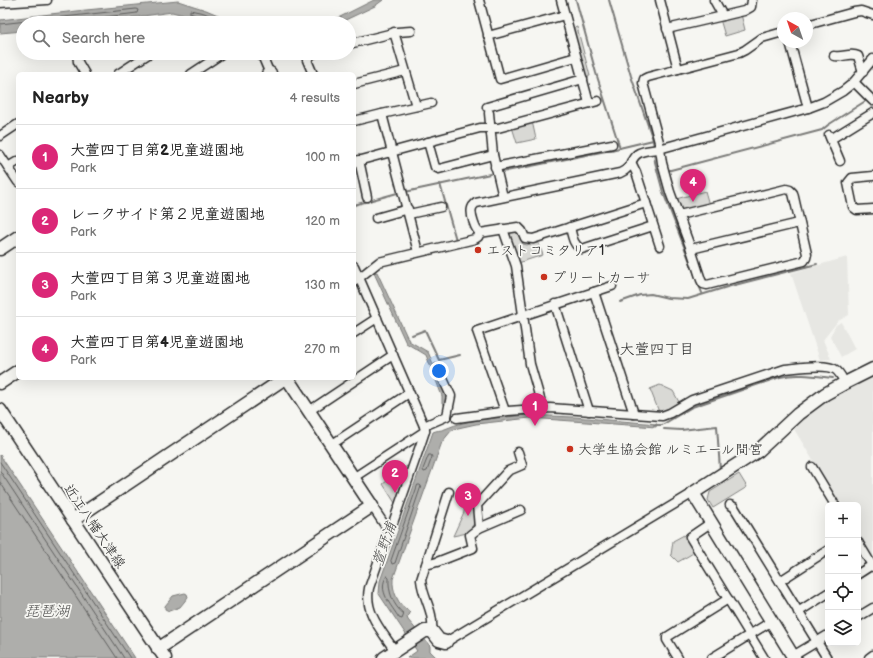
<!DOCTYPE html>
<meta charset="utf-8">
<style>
body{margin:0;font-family:"Balsamiq Sans","Klee One",sans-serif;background:#f6f6f6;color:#222}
.controls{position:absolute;right:12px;bottom:12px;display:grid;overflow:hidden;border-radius:6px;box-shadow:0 4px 16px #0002}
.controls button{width:36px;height:36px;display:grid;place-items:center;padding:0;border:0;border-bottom:1px solid #e0e0e0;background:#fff;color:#222;font:20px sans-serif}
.compass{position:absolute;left:777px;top:12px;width:36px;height:36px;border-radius:50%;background:#fff;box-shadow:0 4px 16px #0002;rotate:320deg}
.you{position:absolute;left:439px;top:371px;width:14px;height:14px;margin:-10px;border:3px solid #fff;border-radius:50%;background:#1a73e8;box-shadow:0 0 0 6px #1a73e833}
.badge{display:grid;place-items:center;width:26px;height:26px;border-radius:50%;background:#db2777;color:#fff;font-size:13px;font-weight:700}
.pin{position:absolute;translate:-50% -33px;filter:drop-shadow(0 1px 2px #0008)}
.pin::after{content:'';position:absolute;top:21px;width:14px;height:12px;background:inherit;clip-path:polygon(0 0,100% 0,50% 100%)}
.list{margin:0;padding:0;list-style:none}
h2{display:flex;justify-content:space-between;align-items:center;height:52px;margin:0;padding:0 16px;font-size:17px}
h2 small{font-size:13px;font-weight:400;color:#767676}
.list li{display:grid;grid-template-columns:26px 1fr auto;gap:12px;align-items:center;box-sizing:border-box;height:64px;padding:0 16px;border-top:1px solid #e0e0e0}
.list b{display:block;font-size:15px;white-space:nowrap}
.list p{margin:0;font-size:13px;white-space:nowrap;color:#767676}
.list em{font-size:13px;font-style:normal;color:#767676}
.icon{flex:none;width:22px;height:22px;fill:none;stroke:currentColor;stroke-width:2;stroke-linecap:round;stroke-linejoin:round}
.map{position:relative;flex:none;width:873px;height:658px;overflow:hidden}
.search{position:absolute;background:#fff;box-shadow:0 4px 16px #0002;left:16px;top:16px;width:340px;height:44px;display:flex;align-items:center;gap:10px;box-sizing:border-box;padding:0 14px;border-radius:22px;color:#767676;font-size:15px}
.panel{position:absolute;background:#fff;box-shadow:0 4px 16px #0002;left:16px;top:72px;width:340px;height:308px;border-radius:6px}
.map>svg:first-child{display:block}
.built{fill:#e7e7e3}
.green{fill:#d9d9d5;stroke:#828280}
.water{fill:#aeaeab;stroke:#7a7a78}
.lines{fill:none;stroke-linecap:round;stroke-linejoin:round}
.shore{stroke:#5f5f5e;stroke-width:1}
.stream{stroke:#7a7a78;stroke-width:2}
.street-casing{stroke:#2b2b2b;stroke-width:11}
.secondary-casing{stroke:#2b2b2b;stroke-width:15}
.street{stroke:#f6f6f2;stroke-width:8}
.secondary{stroke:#f6f6f2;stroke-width:12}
.poi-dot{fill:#c8321e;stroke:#f6f6f2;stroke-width:1.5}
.labels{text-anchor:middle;stroke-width:3.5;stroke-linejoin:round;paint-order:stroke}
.poi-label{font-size:14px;fill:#2b2b2b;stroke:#f6f6f2;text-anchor:start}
.street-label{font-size:14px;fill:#2b2b2b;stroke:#f6f6f2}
.neighbourhood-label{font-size:15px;fill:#2b2b2b;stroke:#f6f6f2}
.water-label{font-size:15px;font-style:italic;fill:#525251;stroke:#f6f6f2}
</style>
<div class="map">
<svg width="873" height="658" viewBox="0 0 873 658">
<rect width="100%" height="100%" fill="#f6f6f2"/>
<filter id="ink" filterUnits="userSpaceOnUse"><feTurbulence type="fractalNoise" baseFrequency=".025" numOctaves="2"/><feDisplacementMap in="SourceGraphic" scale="8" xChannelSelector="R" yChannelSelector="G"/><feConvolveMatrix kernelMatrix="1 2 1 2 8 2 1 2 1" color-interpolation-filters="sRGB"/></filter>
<g filter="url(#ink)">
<g class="built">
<path d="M847,257L849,315L838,321L823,340L831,359L820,360L791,273Z"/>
<path d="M841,322L855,349L841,357L830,336L836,325Z"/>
<path d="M873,373V560L858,535V505H840L794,429L802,416L829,399L846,391L847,386Z"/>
</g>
<g class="green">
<path d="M741,14L745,30L725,36L720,19Z"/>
<path d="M577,27L590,76L584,77L571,29Z"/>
<path d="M532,121L536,139L517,143L512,127Z"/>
<path d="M705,191L709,205L685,211L679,208L676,199Z"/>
<path d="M514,231L519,235L523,244L527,245L538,241L543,255L518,263L508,232Z"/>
<path d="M660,385L673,391L679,402L666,410L659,412L650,389Z"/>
<path d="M407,466L410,468L397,503H395L383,484Z"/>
<path d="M739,474L747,487L713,508L708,500L710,492Z"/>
<path d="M465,504L474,507L476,521L467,533L453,536L464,512Z"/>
<path d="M684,535L695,552L678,562L671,555L673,541Z"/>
</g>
<g class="water">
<path d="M374,0H383L375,6L339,23H310L340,17Z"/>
<path d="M178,1L206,10L237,23H204L184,15L172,12L92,23H23V31L0,33V20L76,11Z"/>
<path d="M377,272L409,341L428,352L447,396L445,405L442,403V396L426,355L406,343L374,273Z"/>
<path d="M528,415L574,417L657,424L656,427L530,418L476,424L458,428L451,431L442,442L393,579C392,590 398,606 409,611L410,614L407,617L408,620L430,646V651L437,658H407L417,651L379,594L380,581L433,432C437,430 440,431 445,429C469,418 501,418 528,415Z"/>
<path d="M0,455L135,658H0Z"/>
<path d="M185,593L187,594L188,597L180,607L169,611L165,609V606L173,596Z"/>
</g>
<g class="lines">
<g class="shore">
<path d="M49,23L95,18L97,19V23"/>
<path d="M204,23L202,18L190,13V10L204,13L227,23"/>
<path d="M0,24L136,9L138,10L137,13L105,17L103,20L102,23"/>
<path d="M429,455H431L432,457L427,471L424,472L423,470Z"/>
<path d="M0,462L130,658"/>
<path d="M0,471L124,658"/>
<path d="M0,482L117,658"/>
<path d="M418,485H420L421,486L395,563L392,564L391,561Z"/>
<path d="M387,576L389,578C388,591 393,606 404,614L402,619L399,618C392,606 376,590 387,576Z"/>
</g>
<g class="stream">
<path d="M576,0L596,73L620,148"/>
<path d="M609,0L631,76L653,140"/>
<path d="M654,153L655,162L663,192L702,293"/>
<path d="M667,171L822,130L828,125L867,100"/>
<path d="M502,172L611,150L653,140L654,148"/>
<path d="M440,184L456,240"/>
<path d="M405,192L490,174"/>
<path d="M354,205L401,192"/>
<path d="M620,302L640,295L651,294L668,298L688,299L727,287L817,264"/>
<path d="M412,335L425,330L439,360L460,355"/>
<path d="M654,425H662L692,407L780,377C797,373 815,376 833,378"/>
<path d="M664,429L681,430L717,426L720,470"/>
</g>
<g class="street-casing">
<g id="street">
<path d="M479,0L500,79L576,57"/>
<path d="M561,0L589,103"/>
<path d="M660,0L678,69"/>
<path d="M0,3L47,0"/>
<path d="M723,16L744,11L751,7L752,0"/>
<path d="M156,23L176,21L182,23"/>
<path d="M807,25L854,12L861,11L873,15"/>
<path d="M667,29L723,16L714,0"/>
<path d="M394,32L416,106"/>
<path d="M488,36L565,15"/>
<path d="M790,42L808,108"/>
<path d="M349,44L397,32L411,31"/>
<path d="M77,53L78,62L85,74"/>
<path d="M261,53L270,74"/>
<path d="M834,56C843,58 850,52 858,56L863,72"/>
<path d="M118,74L150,53"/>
<path d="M191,74L223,53"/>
<path d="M313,74L307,60L312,54L315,53"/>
<path d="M854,82L873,101"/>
<path d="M354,84L405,71"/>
<path d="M487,107L583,79"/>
<path d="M489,113L493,155L503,197"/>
<path d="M382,114L431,103"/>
<path d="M354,121L382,114L418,252"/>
<path d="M829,135L840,161"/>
<path d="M0,136L18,124"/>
<path d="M831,139L873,113"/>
<path d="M428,142L435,167L439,169L493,155"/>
<path d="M0,155L18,182"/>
<path d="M359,160L367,197"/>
<path d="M354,162L480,128H498L598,101"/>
<path d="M631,162L636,172L660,246"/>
<path d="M8,167L18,161"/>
<path d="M495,167L612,144"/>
<path d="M873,176L852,178L848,183L853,207L857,210L873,209"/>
<path d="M646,203L533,239L525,238L522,231L518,227L480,233C475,230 470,214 472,208C473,205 474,205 476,203L620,173C634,167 629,158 639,153C645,150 652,150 659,149L808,108L824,102L843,91L853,83L873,59"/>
<path d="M409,214L441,207"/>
<path d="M679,215L786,189L790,190L793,193L807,254L806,258L804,261L707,285L703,284L701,280L691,249L670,192L662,163L659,142L643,83L644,79L648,77L739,53L745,50L762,38L783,32"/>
<path d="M376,218L408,209"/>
<path d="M570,227C572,235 573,246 582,249L653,226"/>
<path d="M503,229L516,266L530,364L543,409"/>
<path d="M691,249L799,223"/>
<path d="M354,266L424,426L425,431L420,446L393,523L387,530"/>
<path d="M354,282L379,262L475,239L478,237L480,233"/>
<path d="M594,292L634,414"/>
<path d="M555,304L589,411"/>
<path d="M354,333L377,318"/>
<path d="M309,411L393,355"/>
<path d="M505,411L477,331L612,286"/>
<path d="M457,418L508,411L550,408L662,416L670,413L692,400L785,369C797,368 827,363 836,370C840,373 842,378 845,383"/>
<path d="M424,426L447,416L451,396L438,368"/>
<path d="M331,445L409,393"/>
<path d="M812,467L835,505"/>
<path d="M353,478L425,431"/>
<path d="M730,505L734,507L827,658"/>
<path d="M372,506L386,527L388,534L369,588C364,613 382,631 395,651"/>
<path d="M712,522L690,537L764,658"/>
<path d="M479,528L477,505L508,471L522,465L518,452"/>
<path d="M858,542L873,567"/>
<path d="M426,565L437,562L473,548L470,535L479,528L521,510"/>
<path d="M858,574L872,565"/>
<path d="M780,581L828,550"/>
<path d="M798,612L828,593"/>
<path d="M858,617L873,608"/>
<path d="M432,631C434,610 423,599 421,580L449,492"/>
<path d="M446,642L693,493"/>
<path d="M793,656L828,635"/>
<path d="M678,658L667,640V637L728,599"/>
<path d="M712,658L772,621"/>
<path d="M869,658L873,655"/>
</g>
</g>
<g class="secondary-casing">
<g id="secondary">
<path d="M268,74L270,73"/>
<path d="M0,249L18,237"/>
<path d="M0,383L18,371"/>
<path d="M0,410L165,658"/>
<path d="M73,520L285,378"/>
<path d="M158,649L372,506L287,378"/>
<path d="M384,658L425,631H432L439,640L446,642"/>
<path d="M794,658L693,493L758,451L798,414L825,394L845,383L873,369"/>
</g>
</g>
<use href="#street" class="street"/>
<use href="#secondary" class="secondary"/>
</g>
</g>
<g class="poi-dot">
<circle cx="478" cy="250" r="4"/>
<circle cx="544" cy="277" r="4"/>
<circle cx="570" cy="449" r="4"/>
</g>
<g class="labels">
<g class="poi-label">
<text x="486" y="255">エストコミタリア1</text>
<text x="552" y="282">プリートカーサ</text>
<text x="578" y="454">大学生協会館 ルミエール間宮</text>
</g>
<g class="street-label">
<text transform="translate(95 526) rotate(56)" y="5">近江八幡大津線</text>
</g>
<g class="neighbourhood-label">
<text x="657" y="354">大萱四丁目</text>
</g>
<g class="water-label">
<text transform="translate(384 544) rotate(-71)" y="5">萱野浦</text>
<text x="47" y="616">琵琶湖</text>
</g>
</g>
</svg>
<div class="controls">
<button>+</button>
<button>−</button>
<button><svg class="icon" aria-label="locate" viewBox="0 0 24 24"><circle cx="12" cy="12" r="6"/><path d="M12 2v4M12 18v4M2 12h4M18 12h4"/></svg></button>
<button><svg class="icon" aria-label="layers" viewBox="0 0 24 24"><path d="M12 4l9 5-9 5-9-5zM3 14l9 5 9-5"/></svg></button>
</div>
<svg class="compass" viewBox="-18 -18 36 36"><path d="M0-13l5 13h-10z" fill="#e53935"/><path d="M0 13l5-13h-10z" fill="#767676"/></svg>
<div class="you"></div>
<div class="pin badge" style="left:535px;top:426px">1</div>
<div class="pin badge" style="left:395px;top:493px">2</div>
<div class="pin badge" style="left:468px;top:516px">3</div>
<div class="pin badge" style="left:693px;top:202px">4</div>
<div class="search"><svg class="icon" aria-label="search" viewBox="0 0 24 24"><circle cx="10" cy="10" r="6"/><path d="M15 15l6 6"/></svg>Search here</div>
<section class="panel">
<h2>Nearby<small>4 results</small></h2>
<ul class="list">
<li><span class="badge">1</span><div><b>大萱四丁目第2児童遊園地</b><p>Park</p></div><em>100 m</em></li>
<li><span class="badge">2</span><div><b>レークサイド第２児童遊園地</b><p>Park</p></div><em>120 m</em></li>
<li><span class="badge">3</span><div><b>大萱四丁目第３児童遊園地</b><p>Park</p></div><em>130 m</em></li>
<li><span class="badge">4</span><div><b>大萱四丁目第4児童遊園地</b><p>Park</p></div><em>270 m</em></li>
</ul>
</section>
</div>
